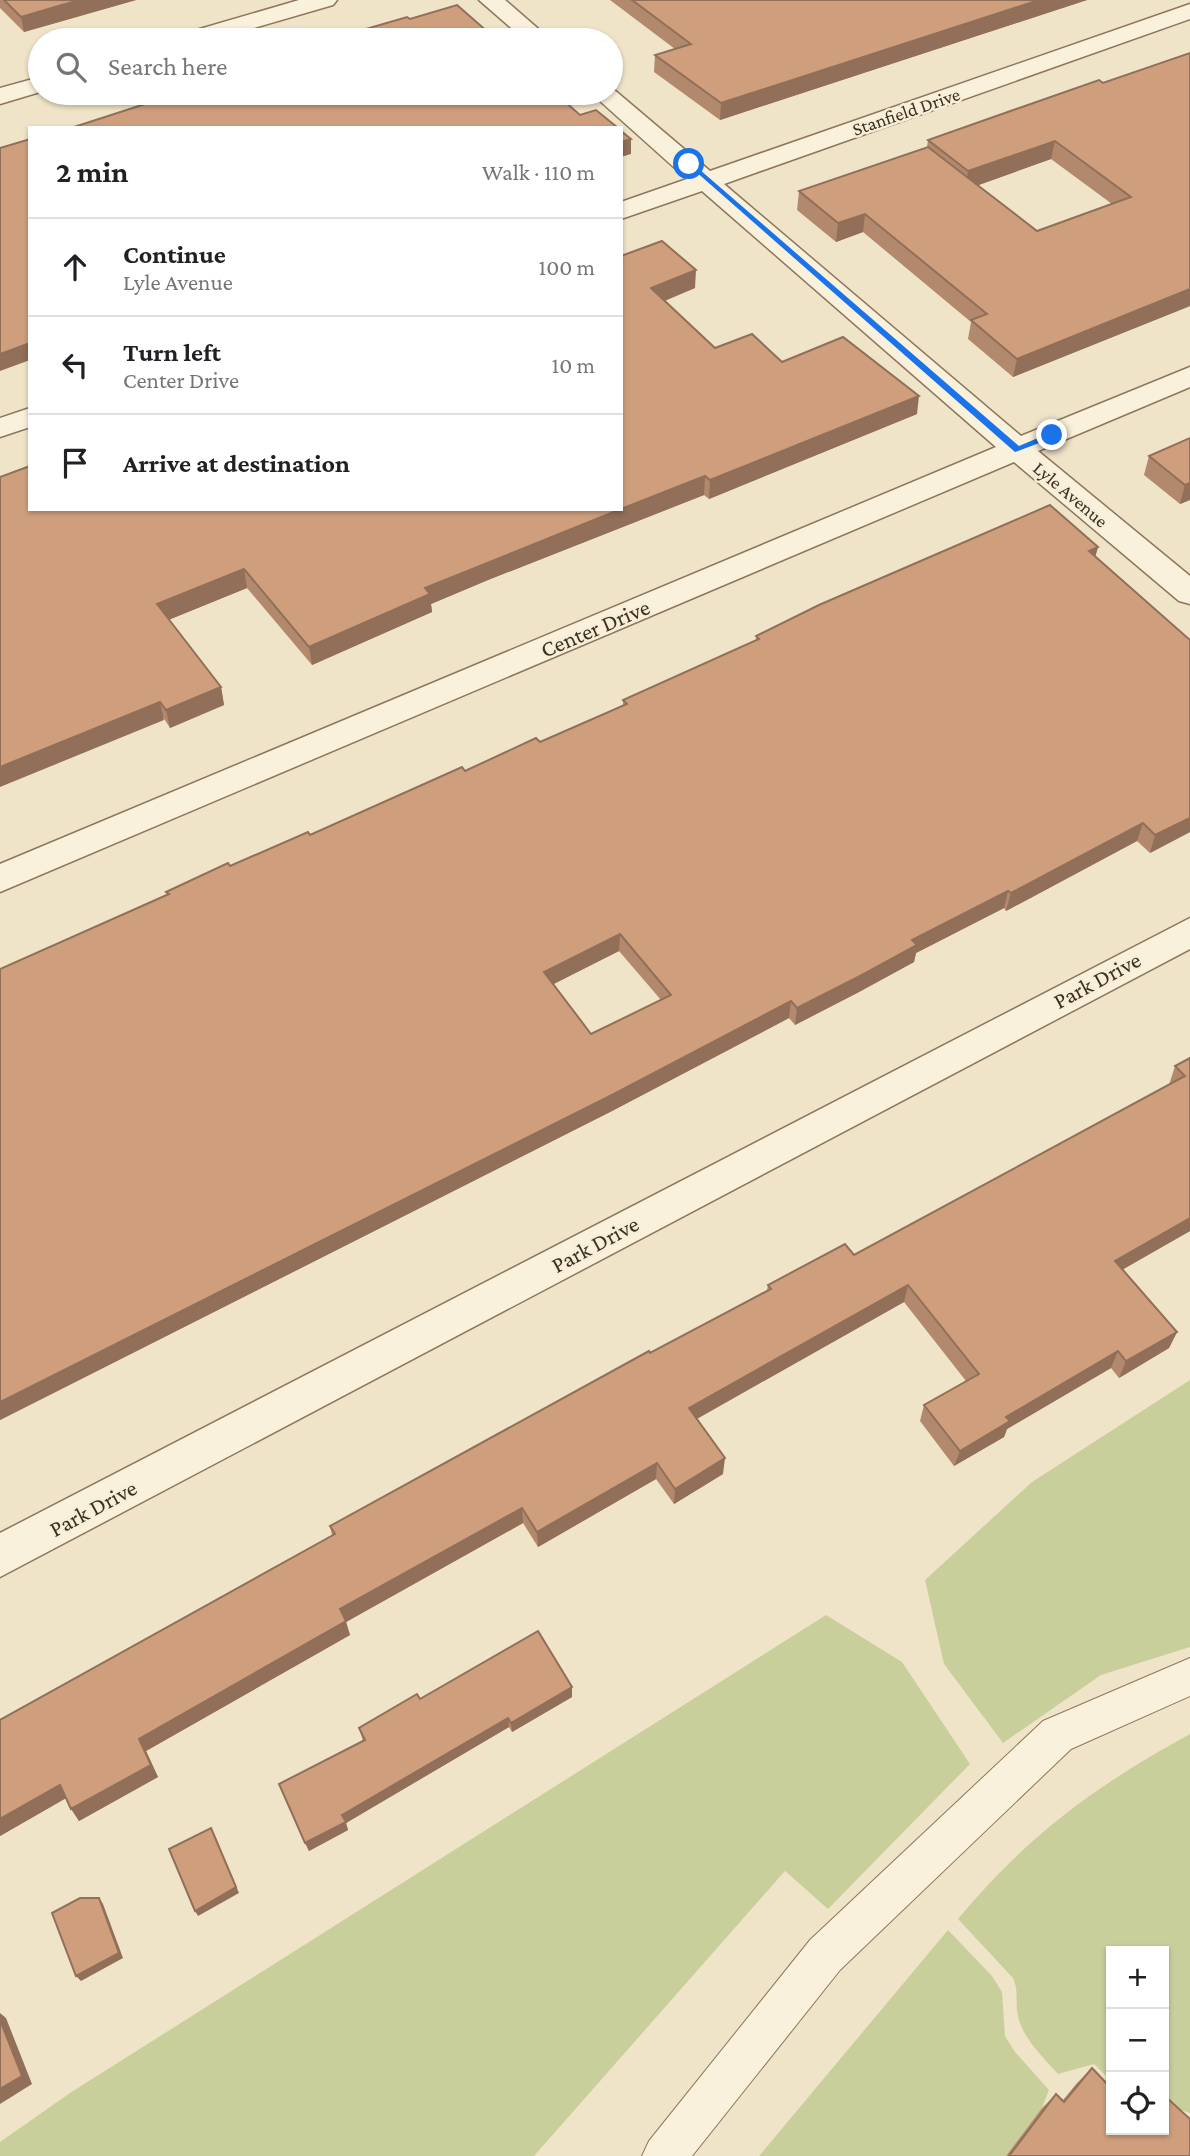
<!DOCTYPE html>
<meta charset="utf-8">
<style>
body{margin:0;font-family:"Crimson Pro",serif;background:#f2f2f2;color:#202124}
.controls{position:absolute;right:21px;bottom:21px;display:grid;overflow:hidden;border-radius:0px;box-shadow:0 2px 5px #0004}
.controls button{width:63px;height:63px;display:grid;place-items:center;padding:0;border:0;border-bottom:2px solid #e0e0e0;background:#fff;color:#202124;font:35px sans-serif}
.stop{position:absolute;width:21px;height:21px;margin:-16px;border:5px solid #1a73e8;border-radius:50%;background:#fff}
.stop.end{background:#1a73e8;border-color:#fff;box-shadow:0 2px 7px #0008}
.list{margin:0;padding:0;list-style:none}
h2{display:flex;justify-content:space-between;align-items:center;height:91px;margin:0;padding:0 28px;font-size:30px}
h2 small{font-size:23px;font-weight:400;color:#757577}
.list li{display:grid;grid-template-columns:46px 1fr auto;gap:21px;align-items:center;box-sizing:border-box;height:98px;padding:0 28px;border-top:2px solid #e0e0e0}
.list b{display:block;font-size:26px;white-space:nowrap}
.list p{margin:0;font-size:23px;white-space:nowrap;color:#757577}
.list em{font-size:23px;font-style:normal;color:#757577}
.icon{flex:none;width:38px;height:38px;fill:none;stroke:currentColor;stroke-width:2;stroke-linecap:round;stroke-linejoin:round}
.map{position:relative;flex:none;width:1190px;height:2156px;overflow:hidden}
.search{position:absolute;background:#fff;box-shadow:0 2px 5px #0004;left:28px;top:28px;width:595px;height:77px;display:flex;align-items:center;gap:18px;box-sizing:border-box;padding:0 24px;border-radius:38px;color:#757577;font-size:26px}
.panel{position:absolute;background:#fff;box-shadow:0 2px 5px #0004;left:28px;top:126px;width:595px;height:385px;border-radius:0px}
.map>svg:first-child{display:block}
.green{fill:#c9cf9b}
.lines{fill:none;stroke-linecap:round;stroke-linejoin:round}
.service-casing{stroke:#8d765c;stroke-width:2}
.minor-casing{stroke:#8d765c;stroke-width:3}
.service{fill:#faf1dc;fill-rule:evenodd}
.minor{fill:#faf1dc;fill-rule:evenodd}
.wall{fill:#b2896c;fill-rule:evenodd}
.shaded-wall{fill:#916f58}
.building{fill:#cf9f7d;stroke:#916f58;stroke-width:2;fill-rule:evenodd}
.route{fill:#1a73e8}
.labels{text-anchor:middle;stroke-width:5;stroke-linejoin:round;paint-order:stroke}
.far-street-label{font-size:19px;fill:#3d2e20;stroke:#f7eed8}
.street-label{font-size:23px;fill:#3d2e20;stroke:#f7eed8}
</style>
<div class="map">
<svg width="1190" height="2156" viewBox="0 0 1190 2156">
<rect width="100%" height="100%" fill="#f0e4c8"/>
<g class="green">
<path d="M1190,1380V1647L1101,1675L1003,1743L944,1664L925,1580L1032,1482Z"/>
<path d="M826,1615L902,1662L970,1764L828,1909L785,1871L534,2156H0V2142L70,2093Z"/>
<path d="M1190,1734V2113L1164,2105V1951H1111V2081L1094,2064L1058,2074C1043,2057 1023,2039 1018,2016C1015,2002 1019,1991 1013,1978L958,1919C1028,1835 1095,1786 1190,1734Z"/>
<path d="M948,1930L992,1976L1002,1992L1005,2036L1015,2052L1049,2090L1042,2108L1006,2156H759Z"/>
</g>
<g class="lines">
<g class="service-casing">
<path id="service" d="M1190,1658V1696L1071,1749L840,1970L692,2156H642L649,2141L810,1940L1043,1721Z"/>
</g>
<g class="minor-casing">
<g id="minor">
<path d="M299,0H337L333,5L213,40H176L179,35Z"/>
<path d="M479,0H505L551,40H525Z"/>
<path d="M1190,4V19L724,184L1021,436L1190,367V387L1038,451L1190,576V604L1179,601L1014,462L0,892V864L996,447L702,191L621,219V202L687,179L591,93H611L612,88L710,171Z"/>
<path d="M40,77V92L0,104V88Z"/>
<path d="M30,408V427L0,437V418Z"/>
<path d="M1190,918V949L0,1577V1533Z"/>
</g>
</g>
<use href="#service" class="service"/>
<use href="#minor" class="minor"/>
</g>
<g class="wall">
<path d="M0,0H136L24,32L0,8Z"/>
<path d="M610,0H1087L720,120L654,72L655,55L675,49Z"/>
<path d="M1099,80L1190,306L1013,377L968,339L971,322L863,232L836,242L797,210L799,191L927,147L928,140ZM1051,159L1112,204L1037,231L978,185Z"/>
<path d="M621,256L695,288L665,301L715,348L782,362L917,414L709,499L704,495L488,580L431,604L432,612L312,665L247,588L168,620L221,687L224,705L170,728L30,509Z"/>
<path d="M1190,438V500L1180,504L1144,475L1149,456Z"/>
<path d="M1098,547L1095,556L1190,832L1150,853L1137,841L1006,911L1004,908L916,953L914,962L859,992L795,1025L789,1018L612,1111L0,1420V969L167,895L166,892L540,742L623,705V700L756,640V636ZM619,951L661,1000L591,1034L553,984Z"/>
<path d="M1190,1058V1231L1123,1269L1177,1332L1169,1348L1119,1378L1111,1368L1007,1429L1004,1437L954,1466L920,1421L924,1405L966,1381L904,1302L697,1418L723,1474L674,1504L656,1479L538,1547L523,1523L346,1622L350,1635L146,1751L158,1777L79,1821L66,1798L0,1836V1720L332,1535L330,1526L767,1290L768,1285L854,1255L1169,1085L1175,1066Z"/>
<path d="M572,1697L512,1732L509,1727L346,1823L348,1830L309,1851L279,1784L363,1741L359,1728L420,1699Z"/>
<path d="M1092,2068L1111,2130H1164V2099L1166,2097L1190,2156H1006L1042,2108L1056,2094L1063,2100L1077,2083Z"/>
</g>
<g class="shaded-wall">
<path d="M79,0H136L24,32L21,17Z"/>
<path d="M1039,0H1087L720,120L721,103Z"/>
<path d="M631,139V154L621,157V142Z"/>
<path d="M1055,141L1051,159L965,190L968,171Z"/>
<path d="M865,214L863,232L836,242L838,223Z"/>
<path d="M696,270L695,288L651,306V288Z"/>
<path d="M1190,289V306L1013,377L1017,359Z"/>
<path d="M30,343V360L0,371V354Z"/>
<path d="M919,396L917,414L709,499L710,480Z"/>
<path d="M705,476L704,495L488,580L431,604L432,612L312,665L309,647L425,588L487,562Z"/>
<path d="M1190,483V500L1180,504L1185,485Z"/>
<path d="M1098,547L1093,565L1089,551Z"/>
<path d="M244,569L247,588L161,623L157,604Z"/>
<path d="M221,687L224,705L170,728L166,710Z"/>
<path d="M160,702L164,720L0,787V767Z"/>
<path d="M1190,818V832L1150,853L1155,835Z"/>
<path d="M1143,823L1137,841L1006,911L1011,893Z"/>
<path d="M1008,891L1004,908L916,953L914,962L859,992L795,1025L797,1008L912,940Z"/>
<path d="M620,934L619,951L544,989V972Z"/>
<path d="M791,1001L789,1018L612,1111L0,1420V1402Z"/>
<path d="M1190,1218V1231L1108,1278L1115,1261Z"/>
<path d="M908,1285L904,1302L688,1424L689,1408Z"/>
<path d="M1177,1332L1169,1348L1119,1378L1126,1361Z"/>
<path d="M1118,1351L1111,1368L1007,1429L1004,1437L954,1466L960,1451L1006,1417Z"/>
<path d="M725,1458L723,1474L674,1504L675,1489Z"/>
<path d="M657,1463L656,1479L538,1547L537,1532Z"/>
<path d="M522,1508L523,1523L346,1622L350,1635L146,1751L158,1777L79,1821L71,1809L139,1739L340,1609Z"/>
<path d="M572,1687V1697L512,1732L511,1723Z"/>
<path d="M508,1718L509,1727L346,1823L348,1830L309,1851L305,1843L342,1815Z"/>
<path d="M60,1785L68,1797L0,1836V1819Z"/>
<path d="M214,1834L239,1893L198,1916L195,1911Z"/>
<path d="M99,1898L103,1904L123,1958L81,1981L76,1976Z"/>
<path d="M0,2013L6,2018L32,2084L0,2104Z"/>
</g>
<g class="building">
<path d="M4,0H79L21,17Z"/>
<path d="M632,0H1039L721,103L655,55L691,44Z"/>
<path d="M457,5L497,40H328L407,17L410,19Z"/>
<path d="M1190,53V289L1017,359L971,320L987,314L865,214L838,223L799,191L928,147L1037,231L1131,197L1055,141L968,171L928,140L1099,80L1103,83Z"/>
<path d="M179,93H555L580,115L596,110L618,128H71Z"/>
<path d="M621,131L631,139L621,142Z"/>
<path d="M30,139V343L0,354V148Z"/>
<path d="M662,241L696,270L651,288L715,348L752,334L782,362L843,337L919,396L710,480L705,476L621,509V256Z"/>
<path d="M1190,438V483L1185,485L1149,456Z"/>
<path d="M30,466V509H621L425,588L430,594L309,647L244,569L157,604L221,687L166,710L160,702L0,767V477Z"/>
<path d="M1050,505L1098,547L1089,551L1190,640V818L1155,835L1143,823L1011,893L1008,891L912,940L917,945L862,975L797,1008L791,1001L612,1095L0,1402V969L169,894L166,892L228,863L230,866L308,832L310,835L462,767L465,771L536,738L540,742L627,704L623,700L759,639L756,636L819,605ZM620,934L671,995L591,1034L544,972Z"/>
<path d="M1190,1058V1218L1115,1261L1177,1332L1126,1361L1118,1351L1006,1417L1010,1421L960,1451L924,1405L979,1374L908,1285L689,1408L725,1458L675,1489L657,1463L537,1532L522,1508L340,1609L346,1621L139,1739L151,1765L71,1809L60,1785L0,1819V1720L335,1534L330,1526L649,1351L650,1353L771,1289L768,1285L845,1244L854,1255L1185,1076L1175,1066Z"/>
<path d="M538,1631L572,1687L511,1723L508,1718L342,1815L346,1822L305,1843L279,1784L365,1740L359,1728L417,1694L420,1699Z"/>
<path d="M211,1828L236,1887L195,1911L169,1849Z"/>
<path d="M80,1898H99L119,1953L76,1976L52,1913Z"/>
<path d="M0,2020L22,2076L0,2089Z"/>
<path d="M1092,2068L1111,2088V2130H1164V2100L1166,2097L1190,2119V2156H1009L1056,2094L1064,2102Z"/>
</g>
<path class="route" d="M686,163H692L1019,446L1052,432L1055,437L1015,452Z"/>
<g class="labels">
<g class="far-street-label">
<text transform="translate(906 111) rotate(-19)" y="7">Stanfield Drive</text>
<text transform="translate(1071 494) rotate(40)" y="7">Lyle Avenue</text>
</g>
<g class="street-label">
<text transform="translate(595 628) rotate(-23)" y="8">Center Drive</text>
<text transform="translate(1097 980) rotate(-28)" y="8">Park Drive</text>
<text transform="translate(595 1244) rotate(-28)" y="8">Park Drive</text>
<text transform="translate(93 1508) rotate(-28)" y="8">Park Drive</text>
</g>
</g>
</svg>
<div class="controls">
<button>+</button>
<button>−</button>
<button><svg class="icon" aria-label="locate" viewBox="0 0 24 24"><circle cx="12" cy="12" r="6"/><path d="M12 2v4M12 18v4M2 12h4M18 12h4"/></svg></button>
</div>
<div class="stop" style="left:689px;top:164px"></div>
<div class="stop end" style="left:1052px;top:435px"></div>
<div class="search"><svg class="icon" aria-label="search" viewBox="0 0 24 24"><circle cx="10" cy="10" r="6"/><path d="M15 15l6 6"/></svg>Search here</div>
<section class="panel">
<h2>2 min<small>Walk · 110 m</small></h2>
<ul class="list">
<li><svg class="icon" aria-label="ahead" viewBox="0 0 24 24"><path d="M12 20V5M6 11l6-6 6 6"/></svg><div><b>Continue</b><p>Lyle Avenue</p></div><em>100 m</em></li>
<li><svg class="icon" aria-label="left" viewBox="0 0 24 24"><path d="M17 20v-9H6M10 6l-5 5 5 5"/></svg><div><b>Turn left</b><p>Center Drive</p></div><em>10 m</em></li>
<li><svg class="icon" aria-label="arrive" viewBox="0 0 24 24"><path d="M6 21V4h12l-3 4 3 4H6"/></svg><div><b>Arrive at destination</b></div></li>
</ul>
</section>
</div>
